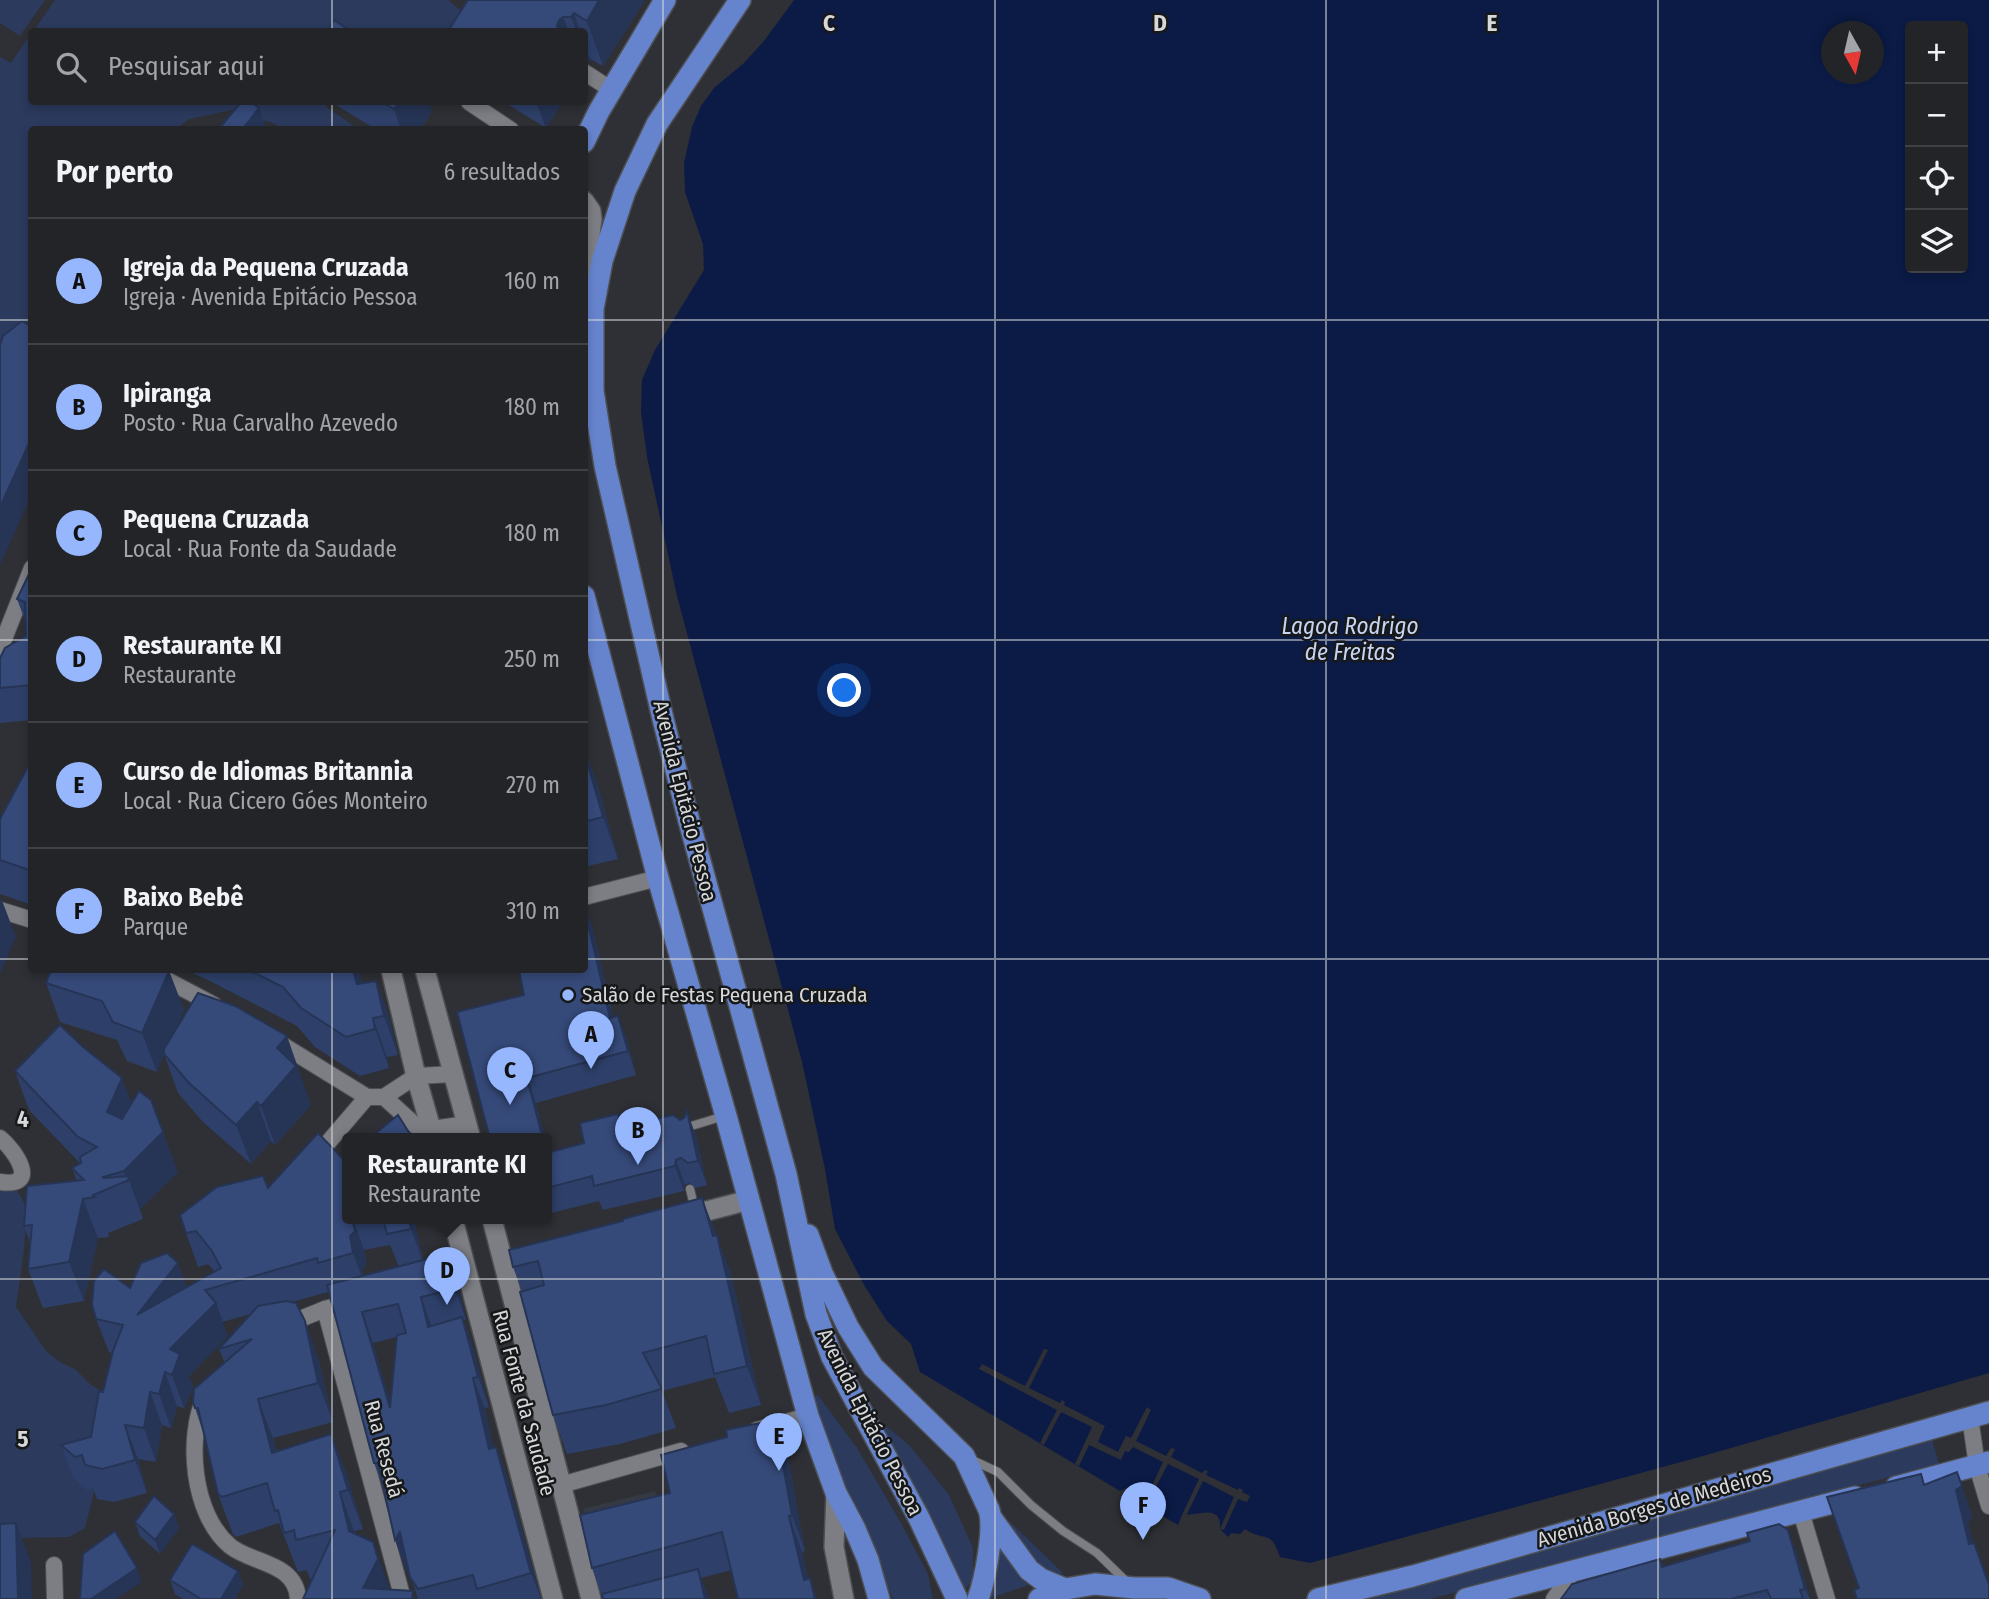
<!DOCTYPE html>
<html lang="pt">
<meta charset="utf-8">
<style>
body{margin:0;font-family:"Fira Sans Condensed",sans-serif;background:#2a2c30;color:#f1f3f6}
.controls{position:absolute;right:21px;top:21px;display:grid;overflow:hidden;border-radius:7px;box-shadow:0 4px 10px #0003}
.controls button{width:63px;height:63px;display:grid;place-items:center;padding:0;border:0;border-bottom:2px solid #3f4145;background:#222428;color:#f1f3f6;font:35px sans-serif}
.compass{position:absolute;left:1821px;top:21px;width:63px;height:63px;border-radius:50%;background:#222428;box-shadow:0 4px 10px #0003;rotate:172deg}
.you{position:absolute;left:845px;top:691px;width:24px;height:24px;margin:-18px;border:5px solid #fff;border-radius:50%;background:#1a73e8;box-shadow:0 0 0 10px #1a73e833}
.badge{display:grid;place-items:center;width:46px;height:46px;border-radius:50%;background:#96b6fd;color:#111;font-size:23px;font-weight:700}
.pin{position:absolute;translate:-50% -58px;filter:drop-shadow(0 2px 4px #0008)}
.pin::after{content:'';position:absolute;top:37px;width:24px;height:21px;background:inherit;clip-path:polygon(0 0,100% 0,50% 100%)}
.popup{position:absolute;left:342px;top:1133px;width:210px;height:91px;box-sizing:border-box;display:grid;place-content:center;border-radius:7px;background:#222428;filter:drop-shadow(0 2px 5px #0005);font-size:23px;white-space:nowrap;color:#a2a4a8}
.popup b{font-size:26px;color:#f1f3f6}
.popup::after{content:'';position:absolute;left:50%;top:100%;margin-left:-14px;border:14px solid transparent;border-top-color:#222428}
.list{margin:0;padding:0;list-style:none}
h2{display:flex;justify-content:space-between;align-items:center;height:91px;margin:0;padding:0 28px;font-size:30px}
h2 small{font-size:23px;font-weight:400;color:#a2a4a8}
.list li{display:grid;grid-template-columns:46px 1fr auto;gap:21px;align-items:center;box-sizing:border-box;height:126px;padding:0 28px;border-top:2px solid #3f4145}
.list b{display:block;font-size:26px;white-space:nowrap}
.list p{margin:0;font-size:23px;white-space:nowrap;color:#a2a4a8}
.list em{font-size:23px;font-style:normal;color:#a2a4a8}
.icon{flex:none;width:38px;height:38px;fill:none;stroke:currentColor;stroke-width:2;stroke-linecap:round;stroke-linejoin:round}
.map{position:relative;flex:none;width:1989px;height:1599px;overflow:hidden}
.search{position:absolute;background:#222428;box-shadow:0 4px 10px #0003;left:28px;top:28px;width:560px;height:77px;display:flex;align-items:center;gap:18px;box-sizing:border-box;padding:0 24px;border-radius:7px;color:#a2a4a8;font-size:26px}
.panel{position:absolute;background:#222428;box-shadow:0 4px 10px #0003;left:28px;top:126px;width:560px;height:847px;border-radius:7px}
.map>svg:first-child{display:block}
.built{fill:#353943}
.green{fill:#2b3a5d}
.water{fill:#0b1b46;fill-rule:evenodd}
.pier{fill:#2e3035}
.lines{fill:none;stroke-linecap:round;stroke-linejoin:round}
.service-casing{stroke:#4c4e51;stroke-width:10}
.minor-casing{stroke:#4c4e51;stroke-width:18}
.tertiary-casing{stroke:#4c4e51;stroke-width:22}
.trunk-casing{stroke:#4c4e51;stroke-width:24}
.service{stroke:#7c7e84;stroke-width:8}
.minor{stroke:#7c7e84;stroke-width:16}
.tertiary{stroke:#7c7e84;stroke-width:19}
.trunk{stroke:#6684cd;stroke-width:21}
.wall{fill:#2e4069;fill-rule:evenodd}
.shaded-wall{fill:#263455}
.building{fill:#364a7a;stroke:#263455;stroke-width:2;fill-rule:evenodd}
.grid{fill:none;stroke:#d6d8da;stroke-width:2;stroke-opacity:0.55}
.poi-dot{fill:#96b6fd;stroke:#17181a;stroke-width:2.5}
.labels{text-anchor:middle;stroke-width:5;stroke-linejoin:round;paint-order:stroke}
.street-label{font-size:21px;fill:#d6d8da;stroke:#17181a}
.poi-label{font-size:21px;fill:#d6d8da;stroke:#17181a;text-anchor:start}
.water-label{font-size:23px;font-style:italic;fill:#c6d4f3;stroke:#17181a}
.grid-label{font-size:23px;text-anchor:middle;font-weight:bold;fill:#d6d8da;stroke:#17181a;stroke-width:5;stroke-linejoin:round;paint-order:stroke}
</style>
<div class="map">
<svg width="1989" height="1599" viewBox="0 0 1989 1599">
<rect width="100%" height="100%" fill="#2e3035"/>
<path class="built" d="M655,1491L663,1520L589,1539L583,1509Z"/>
<g class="green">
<path d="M0,0H45L20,36L0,23Z"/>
<path d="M55,0H448L468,16V32H33Z"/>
<path d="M31,33L32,102H323L328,108L358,129H279L275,124L232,110L189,119L176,129L32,130L31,367L0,409V57L11,63Z"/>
<path d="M0,1174C8,1180 21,1193 24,1203C30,1224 19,1284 16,1307L46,1351L60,1362L75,1369L90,1384L105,1393L110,1427L85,1528L69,1537L16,1538L0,1534Z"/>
<path d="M818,1395L857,1448L901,1523L928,1574L933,1599H893L810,1399Z"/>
<path d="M851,1397L910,1446L949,1495L973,1548V1580L962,1592Z"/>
<path d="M1931,1436L1939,1464L1430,1599H1344Z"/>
<path d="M1009,1521L1063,1573L988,1599L995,1567Z"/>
</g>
<path class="water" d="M794,0H1989V1373L1703,1456L1310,1563L1280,1557C1270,1528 1266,1543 1245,1529L1240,1534L1231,1533L1228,1537L1220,1529C1222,1503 1198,1516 1182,1515L1178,1525L1161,1515L1163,1508L1152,1501L1153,1493L1149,1489L1150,1485L1143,1483L1138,1487L1132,1485L1120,1491L920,1372L911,1344L887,1321L864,1285L835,1229L825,1169L802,1062L677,596L647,457L641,412L642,380L655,350L704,270L703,244L685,192L684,163L692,127L701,106L714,88L744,63L764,41ZM1910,26H1963V268H1910ZM1832,32H1874V74H1832Z"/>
<path class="pier" d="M1044,1349L1048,1350L1029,1388L1060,1403L1062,1400L1065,1402L1064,1405L1105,1426L1098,1442L1118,1452L1126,1436L1131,1438L1147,1407L1151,1410L1136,1441L1166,1456L1171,1448L1175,1449L1171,1457L1202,1473L1205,1470L1208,1471L1206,1475L1238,1490L1239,1488L1243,1490L1242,1492L1250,1496L1247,1502L1238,1499L1224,1530L1220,1529L1234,1497L1203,1481L1186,1516L1182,1515L1199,1479L1168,1464L1153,1492L1150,1490L1163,1462L1133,1447L1129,1452L1125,1451L1121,1460L1089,1445L1079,1466L1075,1464L1092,1427L1061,1412L1044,1445L1040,1443L1057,1410L979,1369L982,1364L1025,1386Z"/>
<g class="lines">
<g class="service-casing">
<g id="service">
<path d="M688,1133V1127L724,1116"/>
<path d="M690,1189L695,1210"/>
<path d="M970,1459L998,1472L1031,1505L1063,1531L1097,1553L1127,1582"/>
</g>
</g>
<g class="minor-casing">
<g id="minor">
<path d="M584,72L612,90"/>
<path d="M469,102L511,130"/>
<path d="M0,649L32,568"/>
<path d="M584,897L658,878"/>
<path d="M0,910L32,920"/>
<path d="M148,970L214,1005"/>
<path d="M276,1041L367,1097H384L416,1076L454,1074"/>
<path d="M384,1097L416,1126L432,1129L467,1124"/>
<path d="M0,1138C15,1150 41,1188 0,1182"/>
<path d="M314,1159L367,1097"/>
<path d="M325,1309L403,1599"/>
<path d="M283,1326L325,1309L351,1302"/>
<path d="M205,1396C186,1438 192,1514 230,1546C252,1564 296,1562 298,1599"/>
<path d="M1970,1417L1977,1466L1989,1506"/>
<path d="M757,1430L808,1416"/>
<path d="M561,1485L681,1451"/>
<path d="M1801,1512L1827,1599"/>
<path d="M54,1565L55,1599"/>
<path d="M1554,1599L1573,1572"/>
</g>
</g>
<g class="tertiary-casing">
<g id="tertiary">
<path d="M584,201L591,211L592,219L584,281"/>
<path d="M391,970L416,1076L434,1139"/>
<path d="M425,970L471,1139"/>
<path d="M684,1217L749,1200"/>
<path d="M453,1219L553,1599"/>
<path d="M492,1219L591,1599"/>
<path d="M836,1493L834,1547L844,1599"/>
</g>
</g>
<g class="trunk-casing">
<g id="trunk">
<path d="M740,0L657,124L625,191L602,261L593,309V391L605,466L663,719L689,821L786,1174L816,1314L832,1357L919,1518L957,1599"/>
<path d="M584,142L599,111L665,0"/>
<path d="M584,596L658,878L726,1116L808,1416L836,1493L855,1529L868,1560L879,1599"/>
<path d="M808,1235L822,1273L848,1327L873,1367L964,1456L989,1510C995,1529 985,1580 978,1599"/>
<path d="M1896,1487L1989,1462"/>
<path d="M992,1519L1029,1570L1041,1579L1065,1589"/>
<path d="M1039,1599L1065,1589L1095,1584L1134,1588H1168L1200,1599"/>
<path d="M1318,1599L1413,1576L1989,1412"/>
<path d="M1466,1599L1855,1497"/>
</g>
</g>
<use href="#service" class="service"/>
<use href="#minor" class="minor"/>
<use href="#tertiary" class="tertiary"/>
<use href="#trunk" class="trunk"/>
</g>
<g class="wall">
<path d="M645,0L603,66L590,59L588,63L584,62V32H448Z"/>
<path d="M331,102H428L432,111L420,130H377Z"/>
<path d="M504,102H563L546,128Z"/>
<path d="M32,554V720L0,723V688L26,636V623L17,599L31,568L29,562Z"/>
<path d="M584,749L597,783L618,859L584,867Z"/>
<path d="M32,759V905L0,894V819Z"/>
<path d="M584,905L592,926L613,1017L627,1040L636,1075L536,1103L545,1139H490L524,995Z"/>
<path d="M186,970H359L362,983L376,981L390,1020L398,1055L387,1057L389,1068L360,1076L315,1047L297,1026L210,981Z"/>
<path d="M169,971L184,1010L173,1034L301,1075L300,1076L311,1105L275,1145L271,1141L251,1164L203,1122L178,1093L164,1054L157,1072L127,1061L117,1040L60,1022L46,983Z"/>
<path d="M15,1071L132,1103L178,1172L140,1209L143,1219L108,1233L109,1237L98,1238L84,1301L43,1308L28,1269L30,1242L24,1226L77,1181L72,1168L80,1163L29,1110Z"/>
<path d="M618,1114L623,1127L696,1136L707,1185L696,1188L689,1183L685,1185L684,1191L603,1210L599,1201L547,1214V1144L549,1152L584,1143Z"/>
<path d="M268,1188L347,1219H414L423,1261L458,1285L466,1320H463L473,1348L489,1407L485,1408L493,1448L496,1447L507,1477L541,1599H418L408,1567L406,1571L383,1487L374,1463L328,1292L292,1302L319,1361L333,1422L273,1438L276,1451L331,1434L346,1473L363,1529L354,1531L355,1534L387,1581L389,1589L416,1599L310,1579L307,1570L298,1572L279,1523L236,1537L233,1534L218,1494L204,1435L195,1408L225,1363L219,1349L251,1314L222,1322L228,1336L189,1376L193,1387L184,1408L177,1406L171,1428L162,1425L156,1462L138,1459L147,1493L114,1502L97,1499L93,1488L87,1490L73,1478L61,1445L91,1437L112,1353L109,1352L96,1319L130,1288L178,1263L186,1287L214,1271L208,1264L198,1267L186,1233ZM390,1245L399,1267L363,1276L362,1269L367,1264L364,1250ZM396,1337L390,1402L373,1343Z"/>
<path d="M702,1198L731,1274L761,1405L729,1413L715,1377L662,1391L676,1428L620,1444L567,1454L553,1415L522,1291L513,1267L623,1221Z"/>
<path d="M513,1219H527L514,1223Z"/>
<path d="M775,1420L788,1457L805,1551L802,1552L808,1579L810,1578L817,1599H738L731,1570L701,1578L709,1599H603L592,1568L727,1437Z"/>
<path d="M174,1514L179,1528L160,1554L140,1536L135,1522Z"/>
<path d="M1796,1551L1810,1599H1561Z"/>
<path d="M238,1571L243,1585L235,1599H183L175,1594L170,1580Z"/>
</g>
<g class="shaded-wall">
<path d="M599,0H645L603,66L587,21Z"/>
<path d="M574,13L580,32H577L571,17Z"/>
<path d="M563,17L569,32H559L557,26L559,20Z"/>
<path d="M584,43L590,59L588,63L584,53Z"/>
<path d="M399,102H428L432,111L420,130H401L394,109Z"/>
<path d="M536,102H563L546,128Z"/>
<path d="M259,108L267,130H242Z"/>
<path d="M32,437V494L0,565V507Z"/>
<path d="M584,749L597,783L618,859L603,817Z"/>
<path d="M1,898L16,937L0,974V901Z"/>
<path d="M584,905L592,926L619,1042L610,1018Z"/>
<path d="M353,970H359L371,1024L357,984Z"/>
<path d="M169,971L184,1010L157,1072L142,1033Z"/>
<path d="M376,981L390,1020L398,1055L384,1016Z"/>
<path d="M618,1016L627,1040L636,1075L628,1051Z"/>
<path d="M373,1018L387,1057L389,1068L375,1029Z"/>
<path d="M287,1036L311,1105L275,1145L261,1106L277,1048Z"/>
<path d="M122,1078L137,1117L122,1151L107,1112Z"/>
<path d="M527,1078L536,1103L545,1139H543Z"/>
<path d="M257,1102L271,1141L251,1164L236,1125Z"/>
<path d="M687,1111L696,1136L707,1185L698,1161Z"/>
<path d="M163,1132L178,1172L140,1209L143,1219L129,1180L127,1181L124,1171Z"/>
<path d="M676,1160L685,1185L684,1191L675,1166Z"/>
<path d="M702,1198L731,1274L761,1405L747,1366Z"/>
<path d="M83,1199L98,1238L84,1301L69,1262Z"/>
<path d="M353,1219L364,1250L367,1264L362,1269L365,1286L353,1253L350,1236Z"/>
<path d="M409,1219H414L423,1262L411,1229Z"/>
<path d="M447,1254L458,1285L466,1320L455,1289Z"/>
<path d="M178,1263L190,1296L137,1315Z"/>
<path d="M421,1297L432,1328L428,1327Z"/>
<path d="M216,1303L228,1336L189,1376L193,1387L184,1408L172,1375L170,1349Z"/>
<path d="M362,1312L373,1343L401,1438L390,1408Z"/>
<path d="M462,1317L473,1348L489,1407L478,1377Z"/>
<path d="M305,1321L319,1361L333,1422L318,1383Z"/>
<path d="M165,1372L177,1406L171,1428L159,1394Z"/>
<path d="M473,1378L485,1408L500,1480L489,1449Z"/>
<path d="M150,1392L162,1425L156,1462L144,1428Z"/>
<path d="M258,1399L273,1438L286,1492L272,1453Z"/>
<path d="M775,1420L788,1457L805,1551L792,1515Z"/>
<path d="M125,1425L138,1459L147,1493L135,1460Z"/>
<path d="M331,1434L346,1473L363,1529L348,1490Z"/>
<path d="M496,1447L507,1477L541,1599L531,1573Z"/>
<path d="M1957,1472L1973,1518L1968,1522L1981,1576L1969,1544L1956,1490Z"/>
<path d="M340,1492L354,1531L364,1571L349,1531Z"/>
<path d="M174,1514L179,1528L160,1554L155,1540Z"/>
<path d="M789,1516L802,1552L813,1599L804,1580Z"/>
<path d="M16,1523L31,1562L32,1599H18Z"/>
<path d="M1788,1530L1796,1551L1810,1599L1805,1589Z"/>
<path d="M400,1532L411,1562L406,1571L395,1540Z"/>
<path d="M373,1542L387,1581L392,1598L363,1588Z"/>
<path d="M137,1568L142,1582L116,1599H91Z"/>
<path d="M698,1569L709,1599H705Z"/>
<path d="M238,1571L243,1585L235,1599H221Z"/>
<path d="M810,1578L817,1599H815Z"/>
</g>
<g class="building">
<path d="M468,0H599L587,21L574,13L571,17H563L559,20L557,26L559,32H449L448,31Z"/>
<path d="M334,20L352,32H327Z"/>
<path d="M241,102H251L259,108L242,130H218Z"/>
<path d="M381,102H399L394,109Z"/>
<path d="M22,321L32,327V437L0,507V345L3,336Z"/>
<path d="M32,568V685L0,688V658L5,648L26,636L25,602L17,599Z"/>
<path d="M584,751L603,817L584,822Z"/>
<path d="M32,759V871L0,860V819Z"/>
<path d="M584,907L610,1018L618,1016L628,1051L527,1078L543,1139H490L457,1012L524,995L519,970H584Z"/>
<path d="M51,970H166L169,971L142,1033L113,1022L102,1001L46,983Z"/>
<path d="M249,970H353L357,984L376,981L384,1016L373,1018L375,1029L346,1037L301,1008L283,987Z"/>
<path d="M198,993L235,1006L287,1036L277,1048L296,1066L261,1106L257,1102L236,1125L189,1083L164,1054V1049Z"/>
<path d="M60,1025L83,1047L122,1078L107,1112L122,1119L139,1091L151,1100L163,1132L124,1171L103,1177L104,1178L128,1176L129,1180L93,1195L95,1197L83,1199L69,1262L28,1269L32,1225L24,1226L27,1186L84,1180L72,1168L81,1163L80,1157L97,1147L78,1137L15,1071Z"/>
<path d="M687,1111L698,1161L688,1163L681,1158L676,1160L675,1166L594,1186L592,1176L547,1188V1153L584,1143L580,1123L618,1114L621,1127L673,1115L680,1120L684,1118Z"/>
<path d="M398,1115L413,1139H369Z"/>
<path d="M318,1133L343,1159L347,1156V1219H352L355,1231L350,1236L353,1253L318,1263L317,1258L205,1290L216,1303L170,1349L180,1354L172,1375L165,1372L159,1394L150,1392L144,1428L125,1425L135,1460L102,1469L85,1465L82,1455L75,1457L61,1445L91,1437L99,1391L103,1392L113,1351L123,1325L96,1319L92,1304L94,1281L104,1269L130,1288L141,1263L167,1253L178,1263L137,1315L221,1268L212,1251L196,1231L186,1233L180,1215L217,1187L263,1176L268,1188Z"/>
<path d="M702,1198L713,1236L717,1235L747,1366L714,1374L706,1336L643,1353L662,1389L606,1405L553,1415L520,1292L544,1285L538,1261L513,1267L509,1250L623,1221V1219Z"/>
<path d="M383,1219H409L411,1229L387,1234Z"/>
<path d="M447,1254L455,1289L421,1297L428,1327L462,1317L478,1377L473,1378L489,1449L496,1447L531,1573L477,1589L473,1575L418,1589L410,1577L400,1532L395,1540L378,1463H374L327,1285ZM398,1304L406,1333L397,1335L390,1408L362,1312Z"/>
<path d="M286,1301L296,1303L305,1321L318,1383L258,1399L272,1453L331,1434L348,1490L340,1492L349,1531L373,1542L378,1559L363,1588L413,1591L412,1599H303L335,1530L296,1540L294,1530L284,1533L278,1510L275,1511L267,1483L222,1497L218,1494L198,1408H195L193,1402L194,1389L252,1339L219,1349L258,1306Z"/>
<path d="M775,1420L792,1515L789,1516L804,1580L810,1578L815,1599H738L722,1532L592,1568L580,1515L670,1493L661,1455L727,1437L726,1430Z"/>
<path d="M1957,1472L1962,1486L1956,1490L1969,1544L1974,1543L1989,1585V1599H1857L1854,1590L1859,1588L1827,1497L1921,1474L1924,1485Z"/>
<path d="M154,1496L174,1514L155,1540L135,1522Z"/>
<path d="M16,1523L18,1599H0V1524Z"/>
<path d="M1779,1524L1788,1530L1805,1589L1800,1590L1803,1599H1771L1767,1590L1731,1599H1561L1572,1584L1660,1559L1662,1567L1750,1541L1747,1533Z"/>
<path d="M115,1531L137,1568L91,1599H80L83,1554Z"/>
<path d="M192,1544L238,1571L221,1599H201L170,1580Z"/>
<path d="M698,1569L705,1599H603L602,1594Z"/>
</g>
<path class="grid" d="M332,0V32M663,0V1599M995,0V1599M1326,0V1599M1658,0V1599M332,102V130M0,320H32M584,320H1989M0,640H32M584,640H1989M0,959H32M584,959H1989M332,970V1599M0,1279H1989"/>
<circle class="poi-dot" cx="568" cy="995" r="7"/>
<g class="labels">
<g class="street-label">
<text transform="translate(685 801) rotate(76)" y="7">Avenida Epitácio Pessoa</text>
<text transform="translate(524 1403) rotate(75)" y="7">Rua Fonte da Saudade</text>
<text transform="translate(870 1422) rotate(63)" y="7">Avenida Epitácio Pessoa</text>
<text transform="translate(384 1449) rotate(75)" y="7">Rua Resedá</text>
<text transform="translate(1654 1507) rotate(-16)" y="7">Avenida Borges de Medeiros</text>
</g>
<g class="poi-label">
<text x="582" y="1002">Salão de Festas Pequena Cruzada</text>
</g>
<g class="water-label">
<text x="1350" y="634">Lagoa Rodrigo<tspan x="1350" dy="26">de Freitas</tspan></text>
</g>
</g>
<g class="grid-label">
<text x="829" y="31">C</text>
<text x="1160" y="31">D</text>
<text x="1492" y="31">E</text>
<text x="23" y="1127">4</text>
<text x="23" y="1447">5</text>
</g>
</svg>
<div class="controls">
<button>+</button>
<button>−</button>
<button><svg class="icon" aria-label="locate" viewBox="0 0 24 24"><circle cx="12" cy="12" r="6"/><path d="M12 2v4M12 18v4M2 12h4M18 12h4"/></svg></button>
<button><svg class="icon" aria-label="layers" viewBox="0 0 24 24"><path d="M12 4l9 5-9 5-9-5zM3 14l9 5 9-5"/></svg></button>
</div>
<svg class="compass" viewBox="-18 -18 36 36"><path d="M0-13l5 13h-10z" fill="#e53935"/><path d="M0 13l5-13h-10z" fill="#a2a4a8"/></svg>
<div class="you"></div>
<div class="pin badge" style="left:591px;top:1069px">A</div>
<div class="pin badge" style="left:638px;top:1165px">B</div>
<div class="pin badge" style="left:510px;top:1105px">C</div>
<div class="pin badge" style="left:447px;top:1305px">D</div>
<div class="popup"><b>Restaurante KI</b>Restaurante</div>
<div class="pin badge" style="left:779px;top:1471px">E</div>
<div class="pin badge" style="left:1143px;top:1540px">F</div>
<div class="search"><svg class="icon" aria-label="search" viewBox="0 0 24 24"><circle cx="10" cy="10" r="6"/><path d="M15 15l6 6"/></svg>Pesquisar aqui</div>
<section class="panel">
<h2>Por perto<small>6 resultados</small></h2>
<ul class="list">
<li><span class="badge">A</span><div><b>Igreja da Pequena Cruzada</b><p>Igreja · Avenida Epitácio Pessoa</p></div><em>160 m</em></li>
<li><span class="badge">B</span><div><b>Ipiranga</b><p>Posto · Rua Carvalho Azevedo</p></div><em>180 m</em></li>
<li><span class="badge">C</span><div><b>Pequena Cruzada</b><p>Local · Rua Fonte da Saudade</p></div><em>180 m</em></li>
<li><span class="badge">D</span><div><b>Restaurante KI</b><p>Restaurante</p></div><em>250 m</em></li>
<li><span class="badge">E</span><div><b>Curso de Idiomas Britannia</b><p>Local · Rua Cicero Góes Monteiro</p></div><em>270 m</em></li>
<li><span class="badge">F</span><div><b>Baixo Bebê</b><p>Parque</p></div><em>310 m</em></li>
</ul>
</section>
</div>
